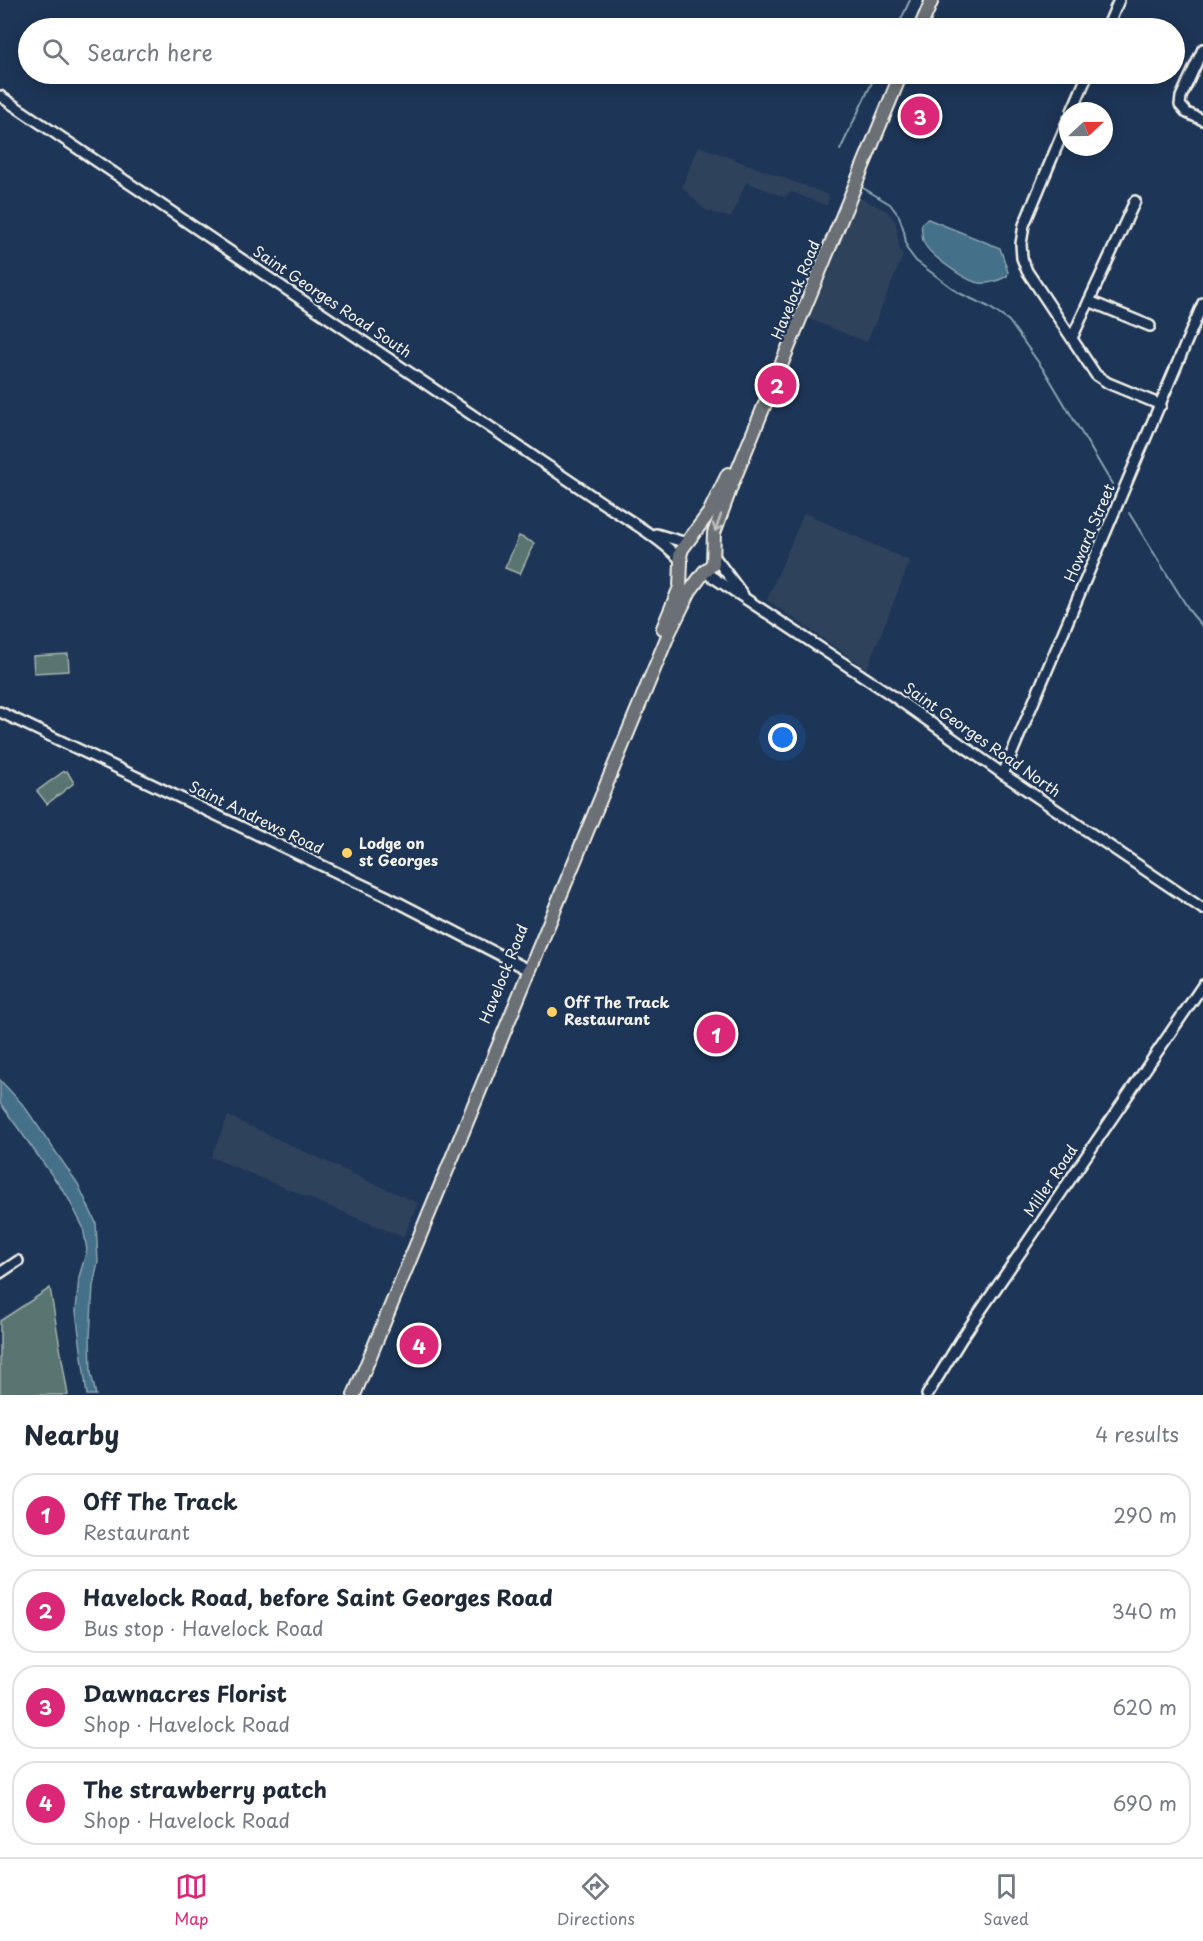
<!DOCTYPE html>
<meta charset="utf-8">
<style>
body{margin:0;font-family:"Playpen Sans",sans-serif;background:#f2f2f3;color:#1f2937}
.compass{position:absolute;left:1059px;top:102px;width:54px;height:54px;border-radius:50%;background:#fff;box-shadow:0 3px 15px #0003;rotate:68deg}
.you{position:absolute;left:783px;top:738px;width:21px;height:21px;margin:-15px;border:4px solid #fff;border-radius:50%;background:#1a73e8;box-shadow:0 0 0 9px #1a73e833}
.badge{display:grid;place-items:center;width:39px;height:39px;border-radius:50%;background:#db2777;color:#fff;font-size:20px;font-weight:700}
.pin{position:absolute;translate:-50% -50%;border:3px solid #fff;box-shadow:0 2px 6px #0006}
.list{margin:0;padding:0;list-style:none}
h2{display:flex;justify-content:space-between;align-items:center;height:78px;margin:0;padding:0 24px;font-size:26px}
h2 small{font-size:20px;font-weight:400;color:#747a83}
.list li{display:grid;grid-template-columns:39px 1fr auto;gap:18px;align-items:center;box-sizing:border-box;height:84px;margin:0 12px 12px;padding:0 12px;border:2px solid #e0e1e3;border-radius:24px}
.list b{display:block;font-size:22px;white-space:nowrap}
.list p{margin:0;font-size:20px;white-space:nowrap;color:#747a83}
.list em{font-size:20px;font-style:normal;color:#747a83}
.icon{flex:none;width:33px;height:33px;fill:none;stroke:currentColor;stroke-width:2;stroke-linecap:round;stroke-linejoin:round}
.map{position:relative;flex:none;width:1203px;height:1395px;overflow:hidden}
.search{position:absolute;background:#fff;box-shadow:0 3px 15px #0003;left:18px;right:18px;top:18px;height:66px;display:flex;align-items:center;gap:15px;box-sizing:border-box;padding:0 21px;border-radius:33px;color:#747a83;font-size:22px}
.sheet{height:462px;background:#fff}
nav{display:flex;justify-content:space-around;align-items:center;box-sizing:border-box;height:84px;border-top:2px solid #e0e1e3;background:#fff;font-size:16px;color:#747a83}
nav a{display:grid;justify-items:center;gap:3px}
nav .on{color:#db2777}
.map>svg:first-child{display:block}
.built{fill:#2f425b}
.green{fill:#597471;stroke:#a6b2ac;stroke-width:1.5}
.water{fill:#447089;stroke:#8aa4af;stroke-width:1.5}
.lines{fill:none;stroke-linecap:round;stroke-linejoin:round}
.stream{stroke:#8aa4af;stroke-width:2}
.minor-casing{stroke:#f4f1e8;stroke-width:14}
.major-casing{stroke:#f4f1e8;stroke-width:16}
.minor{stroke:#1d3557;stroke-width:9}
.major{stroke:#6b6f75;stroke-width:12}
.oneway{stroke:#bdbdba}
.poi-dot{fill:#ffd166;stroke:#1d3557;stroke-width:2}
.labels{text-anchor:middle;stroke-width:5;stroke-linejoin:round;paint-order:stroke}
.street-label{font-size:15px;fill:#f4f1e8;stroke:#1d3557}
.poi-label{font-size:15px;font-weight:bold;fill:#f4f1e8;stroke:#1d3557;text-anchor:start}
</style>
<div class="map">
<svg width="1203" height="1395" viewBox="0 0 1203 1395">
<rect width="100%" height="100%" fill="#1d3557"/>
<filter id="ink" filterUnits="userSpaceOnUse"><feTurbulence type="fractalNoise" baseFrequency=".0167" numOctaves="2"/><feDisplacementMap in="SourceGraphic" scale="12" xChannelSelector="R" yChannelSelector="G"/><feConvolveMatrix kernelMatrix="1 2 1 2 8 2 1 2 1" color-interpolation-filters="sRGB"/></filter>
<g filter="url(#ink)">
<g class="built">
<path d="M699,146L829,195L827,206L792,192L784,197L746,182L731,218L705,210L682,187Z"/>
<path d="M859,197L887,211L896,223L899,247L903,256L867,342L879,347L809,319Z"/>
<path d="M804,513L910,561L867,669L767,600Z"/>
<path d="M228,1116L366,1180L418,1203L403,1237L211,1157Z"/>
</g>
<g class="green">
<path d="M519,536L534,543L520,574L505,568Z"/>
<path d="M68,654L69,671L34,673L33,656Z"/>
<path d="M67,771L74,783L47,804L37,791L63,772Z"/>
<path d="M50,1288L68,1395H0V1321Z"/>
</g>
<g class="water">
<path d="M928,219L1000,248L1008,272L1007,276C1000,280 989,284 980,283C967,282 929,255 924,243C923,241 922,235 922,233C921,226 921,222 928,219Z"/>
<path d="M0,1080L24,1106L78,1184L96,1223L98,1262L93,1286L90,1337L91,1373L96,1395H87L76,1311L79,1277L87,1250L83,1227L67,1196L0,1103Z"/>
</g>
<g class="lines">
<g class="stream">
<path d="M897,28L910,0"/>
<path d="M840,150L876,74"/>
<path d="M863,188L890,204L899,216L904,231L907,249L916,261L959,293L989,307L1009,321L1046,373L1112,484"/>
<path d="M1129,513L1191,613L1203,627"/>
</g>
<g class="minor-casing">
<g id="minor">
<path d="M1107,28L1119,0"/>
<path d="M1203,49L1181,97L1180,105L1187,113L1203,120"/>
<path d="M0,96L598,500C626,519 656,535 680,559"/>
<path d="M1072,111L1088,74"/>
<path d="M1068,120L1024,225L1021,244L1022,258L1027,271L1096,375L1108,383L1161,405"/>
<path d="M1089,301L1150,326"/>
<path d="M1072,338L1135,201"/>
<path d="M656,534L687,543"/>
<path d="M714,556L743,595"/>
<path d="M705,572L893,696L1003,774L1203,909"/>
<path d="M0,712L386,896L529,970"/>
<path d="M1003,774L1203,303"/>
<path d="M0,1273L18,1261"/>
<path d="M927,1395L962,1338L1203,985"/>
</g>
</g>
<g class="major-casing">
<g id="major">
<path d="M920,28L932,0"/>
<path d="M663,628L680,587L681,562L680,556L682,549L709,513L728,474"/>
<path d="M354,1395L669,633L690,591L704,572L713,564L714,533L732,484L901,74"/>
</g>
</g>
<use href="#minor" class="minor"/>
<use href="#major" class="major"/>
</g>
<defs><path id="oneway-shaft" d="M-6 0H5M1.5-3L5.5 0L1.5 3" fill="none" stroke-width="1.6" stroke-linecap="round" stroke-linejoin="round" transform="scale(1.5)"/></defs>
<use class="oneway" href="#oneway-shaft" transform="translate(718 523) rotate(110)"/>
</g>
<g class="poi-dot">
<circle cx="347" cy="853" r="6"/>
<circle cx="552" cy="1012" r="6"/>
</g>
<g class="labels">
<g class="street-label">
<text transform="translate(796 290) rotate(-68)" y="5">Havelock Road</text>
<text transform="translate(332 302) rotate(34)" y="5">Saint Georges Road South</text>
<text transform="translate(1090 533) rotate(-67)" y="5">Howard Street</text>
<text transform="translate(982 740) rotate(35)" y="5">Saint Georges Road North</text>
<text transform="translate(256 818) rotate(26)" y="5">Saint Andrews Road</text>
<text transform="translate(504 974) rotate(-68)" y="5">Havelock Road</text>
<text transform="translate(1051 1181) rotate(-56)" y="5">Miller Road</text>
</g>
<g class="poi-label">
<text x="359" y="849">Lodge on<tspan x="359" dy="17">st Georges</tspan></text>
<text x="564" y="1008">Off The Track<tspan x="564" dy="17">Restaurant</tspan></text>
</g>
</g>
</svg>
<svg class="compass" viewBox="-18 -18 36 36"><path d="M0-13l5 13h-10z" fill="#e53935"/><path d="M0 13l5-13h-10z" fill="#747a83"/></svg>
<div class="you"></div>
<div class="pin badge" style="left:716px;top:1034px">1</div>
<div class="pin badge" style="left:777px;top:385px">2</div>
<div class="pin badge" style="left:920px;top:116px">3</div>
<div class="pin badge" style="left:419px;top:1345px">4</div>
<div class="search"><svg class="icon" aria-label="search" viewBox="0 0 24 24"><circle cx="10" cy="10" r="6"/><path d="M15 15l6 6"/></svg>Search here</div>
</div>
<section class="sheet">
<h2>Nearby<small>4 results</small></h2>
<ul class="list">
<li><span class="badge">1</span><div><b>Off The Track</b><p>Restaurant</p></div><em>290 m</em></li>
<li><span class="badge">2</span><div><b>Havelock Road, before Saint Georges Road</b><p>Bus stop · Havelock Road</p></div><em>340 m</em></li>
<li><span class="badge">3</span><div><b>Dawnacres Florist</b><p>Shop · Havelock Road</p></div><em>620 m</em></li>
<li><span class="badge">4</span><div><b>The strawberry patch</b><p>Shop · Havelock Road</p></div><em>690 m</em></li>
</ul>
</section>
<nav>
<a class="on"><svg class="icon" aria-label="map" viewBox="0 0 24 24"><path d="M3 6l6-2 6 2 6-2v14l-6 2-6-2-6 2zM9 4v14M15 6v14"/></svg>Map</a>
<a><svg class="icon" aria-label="directions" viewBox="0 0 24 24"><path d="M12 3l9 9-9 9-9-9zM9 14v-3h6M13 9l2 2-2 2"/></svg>Directions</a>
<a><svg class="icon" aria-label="saved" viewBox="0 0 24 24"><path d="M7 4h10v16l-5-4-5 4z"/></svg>Saved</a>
</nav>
